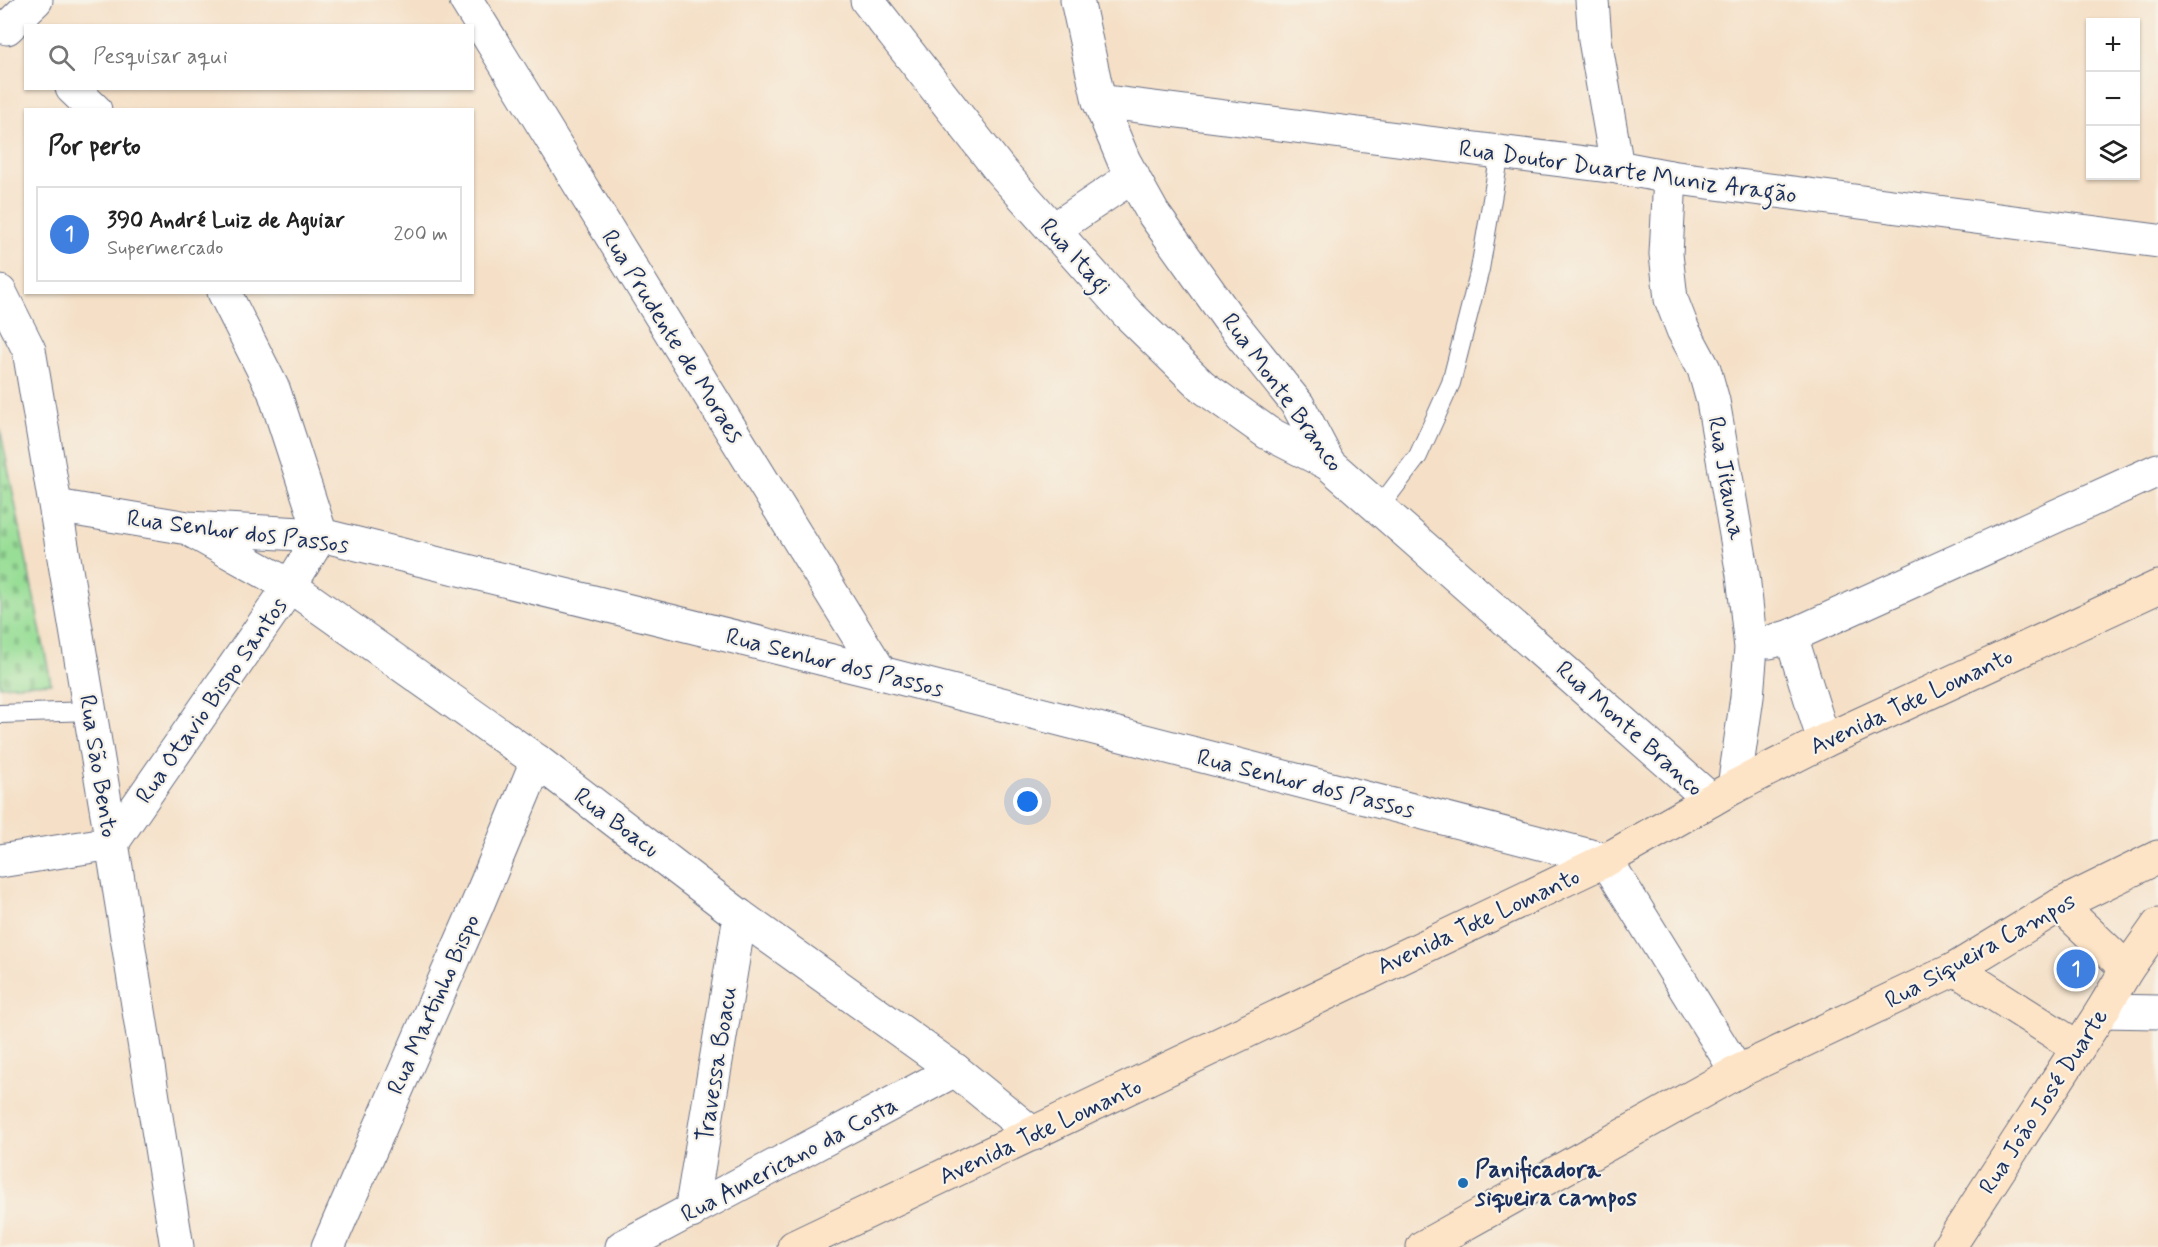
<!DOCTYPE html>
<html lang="pt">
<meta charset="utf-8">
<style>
body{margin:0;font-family:Mynerve,sans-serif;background:#f2f2f2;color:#222}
.controls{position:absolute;right:18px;top:18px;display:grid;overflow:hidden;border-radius:0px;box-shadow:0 2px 4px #0004}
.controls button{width:54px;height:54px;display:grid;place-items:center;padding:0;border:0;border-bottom:2px solid #e0e0e0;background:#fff;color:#222;font:30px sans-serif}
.you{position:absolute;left:1028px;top:802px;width:21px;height:21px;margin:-15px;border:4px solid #fff;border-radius:50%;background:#1a73e8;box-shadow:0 0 0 9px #1a73e833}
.badge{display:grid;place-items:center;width:39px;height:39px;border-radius:50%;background:#1f6fb2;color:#fff;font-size:20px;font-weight:700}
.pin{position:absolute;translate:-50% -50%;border:3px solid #fff;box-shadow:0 2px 6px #0006}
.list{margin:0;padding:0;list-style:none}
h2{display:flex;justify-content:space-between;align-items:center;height:78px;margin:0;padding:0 24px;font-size:26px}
h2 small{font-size:20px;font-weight:400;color:#767676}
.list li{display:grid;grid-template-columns:39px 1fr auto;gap:18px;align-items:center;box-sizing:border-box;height:96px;margin:0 12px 12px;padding:0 12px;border:2px solid #e0e0e0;border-radius:0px}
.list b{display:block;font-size:22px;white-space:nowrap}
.list p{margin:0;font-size:20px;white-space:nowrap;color:#767676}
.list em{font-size:20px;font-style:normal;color:#767676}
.icon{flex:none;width:33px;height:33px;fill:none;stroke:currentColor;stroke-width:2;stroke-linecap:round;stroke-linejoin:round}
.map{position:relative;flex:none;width:2158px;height:1247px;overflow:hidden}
.search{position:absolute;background:#fff;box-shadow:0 2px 4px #0004;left:24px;top:24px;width:450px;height:66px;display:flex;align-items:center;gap:15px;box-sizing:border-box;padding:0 21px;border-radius:0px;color:#767676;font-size:22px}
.panel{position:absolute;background:#fff;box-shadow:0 2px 4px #0004;left:24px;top:108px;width:450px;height:186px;border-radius:0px}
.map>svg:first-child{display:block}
.cemetery{fill:url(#cemetery-stones);stroke:#5a867a;stroke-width:1.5}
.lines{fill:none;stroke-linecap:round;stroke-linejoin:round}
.lane-casing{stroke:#676d83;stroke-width:20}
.street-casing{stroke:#676d83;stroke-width:35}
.secondary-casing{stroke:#676d83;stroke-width:35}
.lane{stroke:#fff;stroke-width:18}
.street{stroke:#fff;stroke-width:33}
.secondary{stroke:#fee4c6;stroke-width:33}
.poi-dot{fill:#1f6fb2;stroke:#f7f3e8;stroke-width:2}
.labels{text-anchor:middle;stroke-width:4.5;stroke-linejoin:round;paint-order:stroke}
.street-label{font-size:24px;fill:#1b2f5e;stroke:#f7f3e8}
.poi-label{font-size:24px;font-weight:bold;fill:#1b2f5e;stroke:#f7f3e8;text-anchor:start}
</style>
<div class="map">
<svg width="2158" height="1247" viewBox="0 0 2158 1247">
<defs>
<pattern id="cemetery-stones" width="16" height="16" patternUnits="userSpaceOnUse" patternTransform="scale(1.5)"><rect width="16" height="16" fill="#99de97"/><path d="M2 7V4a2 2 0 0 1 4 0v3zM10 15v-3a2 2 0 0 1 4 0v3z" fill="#83bf85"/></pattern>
</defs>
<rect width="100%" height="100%" fill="#f7f3e8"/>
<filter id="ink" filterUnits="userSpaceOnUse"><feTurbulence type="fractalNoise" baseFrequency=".0167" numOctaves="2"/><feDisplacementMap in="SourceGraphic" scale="12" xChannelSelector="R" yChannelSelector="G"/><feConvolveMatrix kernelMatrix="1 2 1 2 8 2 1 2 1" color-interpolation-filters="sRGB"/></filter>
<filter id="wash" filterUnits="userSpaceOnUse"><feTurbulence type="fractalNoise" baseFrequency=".008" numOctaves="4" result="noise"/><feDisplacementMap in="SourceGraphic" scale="24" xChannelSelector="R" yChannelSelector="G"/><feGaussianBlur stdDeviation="1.35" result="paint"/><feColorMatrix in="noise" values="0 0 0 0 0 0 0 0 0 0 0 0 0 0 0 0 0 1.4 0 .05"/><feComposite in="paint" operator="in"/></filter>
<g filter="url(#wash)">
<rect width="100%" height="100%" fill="#f5e0c7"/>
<path class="cemetery" d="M0,428L51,683L0,686Z"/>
</g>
<g filter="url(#ink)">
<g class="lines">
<g class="lane-casing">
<g id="lane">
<path d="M1378,509L1418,456L1451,383L1480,269L1500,153"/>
<path d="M0,714L90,711"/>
</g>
</g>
<g class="street-casing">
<g id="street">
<path d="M466,0L881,673"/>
<path d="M867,0L1000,170L1127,313L1202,386L1268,433L1329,464"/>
<path d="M1077,0L1099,101L1124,161L1153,213L1228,318L1298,405L1329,464L1711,800"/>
<path d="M1592,0L1595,40L1617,167"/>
<path d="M7,28L36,0"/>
<path d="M72,88L95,110"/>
<path d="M1099,101L1617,167L1670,177L2158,241"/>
<path d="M1670,177L1666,254L1671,299L1683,330L1704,369L1713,401L1743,575L1751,648L1747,697L1734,787"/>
<path d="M1053,230L1133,176"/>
<path d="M0,292L29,350L112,843L177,1247"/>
<path d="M56,506L188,528L321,535L881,673L1606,860L1737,1072"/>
<path d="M194,532L290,586L537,761L740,916L955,1070L1033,1134"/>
<path d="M1791,636L2158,470"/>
<path d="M1770,642L1791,636L1824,741"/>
<path d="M0,861L112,843L290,586L321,535L274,391L224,292"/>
<path d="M2102,1011L2158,1012"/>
<path d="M691,1212L740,916"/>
<path d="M328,1247L476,908L537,761"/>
<path d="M622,1247L955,1070"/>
</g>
</g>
<g class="secondary-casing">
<g id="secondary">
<path d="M2060,905L2127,969"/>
<path d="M1955,969L2077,1047"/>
<path d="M794,1247L1606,860L1734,787L1824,741L2158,587"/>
<path d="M1423,1247L1737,1072L1955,969L2060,905L2158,857"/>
<path d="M1949,1247L2102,1011L2127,969L2158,925"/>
</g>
</g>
<use href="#lane" class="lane"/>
<use href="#street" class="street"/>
<use href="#secondary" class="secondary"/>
</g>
</g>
<circle class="poi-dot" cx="1463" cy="1183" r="6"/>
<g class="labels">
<g class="street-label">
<text transform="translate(1628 171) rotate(8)" y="8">Rua Doutor Duarte Muniz Aragão</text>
<text transform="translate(1076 256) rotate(48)" y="8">Rua Itagi</text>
<text transform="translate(673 336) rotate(58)" y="8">Rua Prudente de Moraes</text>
<text transform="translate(1283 392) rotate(54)" y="8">Rua Monte Branco</text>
<text transform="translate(1727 478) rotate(80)" y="8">Rua Jitauna</text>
<text transform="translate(238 531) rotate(7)" y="8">Rua Senhor dos Passos</text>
<text transform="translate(835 662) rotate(14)" y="8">Rua Senhor dos Passos</text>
<text transform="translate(211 700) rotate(-55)" y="8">Rua Otavio Bispo Santos</text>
<text transform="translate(1911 701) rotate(-25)" y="8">Avenida Tote Lomanto</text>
<text transform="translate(1630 728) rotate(42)" y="8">Rua Monte Branco</text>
<text transform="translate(99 766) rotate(81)" y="8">Rua São Bento</text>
<text transform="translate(1306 783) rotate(14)" y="8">Rua Senhor dos Passos</text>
<text transform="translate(617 822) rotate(37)" y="8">Rua Boacu</text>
<text transform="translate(1478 921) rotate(-25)" y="8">Avenida Tote Lomanto</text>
<text transform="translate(1980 950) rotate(-29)" y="8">Rua Siqueira Campos</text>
<text transform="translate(433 1004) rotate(-66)" y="8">Rua Martinho Bispo</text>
<text transform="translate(716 1064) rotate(-81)" y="8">Travessa Boacu</text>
<text transform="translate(2043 1101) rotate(-57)" y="8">Rua João José Duarte</text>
<text transform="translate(1040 1131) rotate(-25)" y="8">Avenida Tote Lomanto</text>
<text transform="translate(789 1159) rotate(-28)" y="8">Rua Americano da Costa</text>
</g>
<g class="poi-label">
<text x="1475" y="1177">Panificadora<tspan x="1475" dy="28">siqueira campos</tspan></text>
</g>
</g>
</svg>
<div class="controls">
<button>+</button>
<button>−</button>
<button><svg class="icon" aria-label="layers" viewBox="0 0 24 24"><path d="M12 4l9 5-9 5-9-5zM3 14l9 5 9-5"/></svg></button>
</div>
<div class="you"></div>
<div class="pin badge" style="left:2076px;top:969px;background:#3f7fe0">1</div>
<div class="search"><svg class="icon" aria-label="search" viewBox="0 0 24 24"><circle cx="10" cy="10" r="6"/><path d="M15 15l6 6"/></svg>Pesquisar aqui</div>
<section class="panel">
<h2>Por perto<small></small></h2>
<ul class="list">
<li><span class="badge" style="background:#3f7fe0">1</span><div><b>390 André Luiz de Aguiar</b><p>Supermercado</p></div><em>200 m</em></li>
</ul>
</section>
</div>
